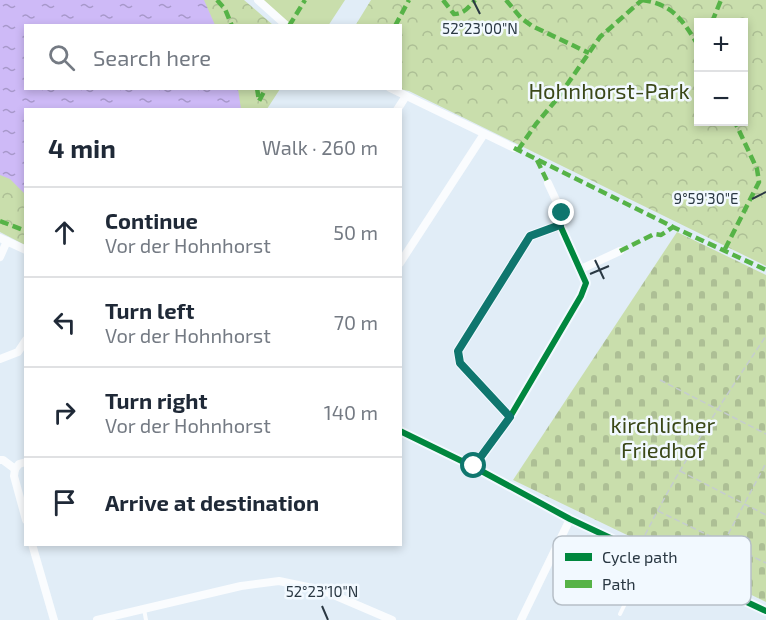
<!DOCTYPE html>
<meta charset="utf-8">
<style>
body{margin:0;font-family:"Exo 2",sans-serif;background:#f6f6f7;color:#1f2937}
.controls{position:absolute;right:18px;top:18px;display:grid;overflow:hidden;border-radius:0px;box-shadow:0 3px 9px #0003}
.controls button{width:54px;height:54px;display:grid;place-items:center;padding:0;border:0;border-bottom:2px solid #e0e1e3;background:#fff;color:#1f2937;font:30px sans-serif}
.stop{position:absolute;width:18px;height:18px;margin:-14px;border:4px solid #0f766e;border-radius:50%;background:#fff}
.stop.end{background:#0f766e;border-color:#fff;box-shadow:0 2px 6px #0008}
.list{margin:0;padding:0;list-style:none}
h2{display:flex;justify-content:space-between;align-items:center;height:78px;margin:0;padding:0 24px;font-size:26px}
h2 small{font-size:20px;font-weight:400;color:#747a83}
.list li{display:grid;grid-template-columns:39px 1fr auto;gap:18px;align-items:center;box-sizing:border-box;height:90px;padding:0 24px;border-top:2px solid #e0e1e3}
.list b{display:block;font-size:22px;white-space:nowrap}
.list p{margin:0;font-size:20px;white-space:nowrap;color:#747a83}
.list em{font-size:20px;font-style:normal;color:#747a83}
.icon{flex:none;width:33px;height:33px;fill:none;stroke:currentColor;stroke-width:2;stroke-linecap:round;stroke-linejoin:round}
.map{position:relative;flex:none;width:766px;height:620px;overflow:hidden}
.search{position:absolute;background:#fff;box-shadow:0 3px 9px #0003;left:24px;top:24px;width:378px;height:66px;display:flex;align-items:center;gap:15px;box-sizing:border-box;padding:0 21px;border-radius:0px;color:#747a83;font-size:22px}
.panel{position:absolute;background:#fff;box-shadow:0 3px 9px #0003;left:24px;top:108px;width:378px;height:438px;border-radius:0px}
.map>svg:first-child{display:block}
.green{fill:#c9deac}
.cemetery{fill:url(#cemetery-stones)}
.park{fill:url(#park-crowns);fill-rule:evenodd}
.water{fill:url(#water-ripples)}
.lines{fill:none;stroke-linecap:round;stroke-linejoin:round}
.path{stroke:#c5cccf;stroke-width:1.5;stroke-dasharray:6 3;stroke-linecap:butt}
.service{stroke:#fafcfe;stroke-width:4}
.minor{stroke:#fafcfe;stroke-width:8}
.quiet{stroke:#56b347;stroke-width:4.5;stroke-dasharray:9 4.5;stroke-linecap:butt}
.cycleway-casing{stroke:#f2f9ff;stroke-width:10}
.cycleway{stroke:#00873e;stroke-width:6}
.route{stroke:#0f766e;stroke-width:8}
.ticks{fill:none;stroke:#2a3843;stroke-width:2}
.labels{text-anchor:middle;stroke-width:5;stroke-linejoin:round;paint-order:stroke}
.park-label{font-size:22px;fill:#3b4818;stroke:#f2f9ff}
.key{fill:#f2f9ff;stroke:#b6bfc7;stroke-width:1.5}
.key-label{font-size:16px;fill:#2a3843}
.ticks-label{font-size:15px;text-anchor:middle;fill:#2a3843;stroke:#f2f9ff;stroke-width:5;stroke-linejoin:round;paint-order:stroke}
</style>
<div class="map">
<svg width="766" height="620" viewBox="0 0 766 620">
<defs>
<pattern id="cemetery-stones" width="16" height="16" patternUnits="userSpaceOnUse" patternTransform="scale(1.5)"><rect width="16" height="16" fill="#c9deac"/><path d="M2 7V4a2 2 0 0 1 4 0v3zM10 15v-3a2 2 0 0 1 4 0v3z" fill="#adbf95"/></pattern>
<pattern id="park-crowns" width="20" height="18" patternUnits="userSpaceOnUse" patternTransform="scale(1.5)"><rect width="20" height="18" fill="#c9deac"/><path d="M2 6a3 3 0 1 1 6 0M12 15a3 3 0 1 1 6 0" fill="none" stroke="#adbf95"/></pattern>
<pattern id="water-ripples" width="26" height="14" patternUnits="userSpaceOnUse" patternTransform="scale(1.5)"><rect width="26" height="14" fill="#cebaf7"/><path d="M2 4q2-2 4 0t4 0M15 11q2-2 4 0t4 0" fill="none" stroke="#a798ca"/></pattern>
</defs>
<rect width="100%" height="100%" fill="#e1edf7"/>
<path class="green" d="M261,0H345L328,26L290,25Z"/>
<path class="cemetery" d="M677,232L766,275V602L513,480Z"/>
<g class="park">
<path d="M0,0H244L273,25L26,26V88L280,89L267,109L26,110L25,245L0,232Z"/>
<path d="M371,0H766V266L409,91L399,89L400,88V26H355ZM698,22H744V122H698Z"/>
</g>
<path class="water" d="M0,0H204L215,25L26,26V88L238,89L241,109L26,110L25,194L10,179L0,175Z"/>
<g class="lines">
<g class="path">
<path d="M660,380L766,434"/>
<path d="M680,471L766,515"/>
<path d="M658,511L766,563"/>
<path d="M724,542L766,463"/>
<path d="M641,543C677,470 721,403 766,336"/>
</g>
<g class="service">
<path d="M144,609L146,620"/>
<path d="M620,614L648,556"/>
</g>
<g class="minor">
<path d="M258,0L287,26"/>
<path d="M390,88L514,148"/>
<path d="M397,110L406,96"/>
<path d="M548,183L562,213L560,225"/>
<path d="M0,238L26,250"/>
<path d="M0,257L7,241"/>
<path d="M400,263L484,134"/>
<path d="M581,269L620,251"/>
<path d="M0,359L18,352L26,340"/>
<path d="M400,431L474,467L570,519L766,611"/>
<path d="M0,460H3L15,469"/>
<path d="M474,467L510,417L581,296L586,283L560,225L530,236L458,351L460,363L510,417"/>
<path d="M15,469L14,476L26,520"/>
<path d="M15,469L19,464L26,462"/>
<path d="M32,544L54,620"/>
<path d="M97,620L241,586L279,581L322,590L392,620"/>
<path d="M521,620L570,519"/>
</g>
<g class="quiet">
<path d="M217,0L225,9L232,26"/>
<path d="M443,0L454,14C464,14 469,7 475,0"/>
<path d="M506,0L521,18L532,26L589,53"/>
<path d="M642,0C673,4 683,21 698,45"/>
<path d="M712,22L721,0"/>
<path d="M289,26L305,0"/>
<path d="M395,26L409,0"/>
<path d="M257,88L259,101L266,88"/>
<path d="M514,148L673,227L766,270"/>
<path d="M518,150L536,124L557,99L600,37L642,0"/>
<path d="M537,160L548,183"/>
<path d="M0,221L26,231"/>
<path d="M725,249L759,182L757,169L735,122"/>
<path d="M620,251L654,234L661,235L673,227"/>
</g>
<g class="cycleway-casing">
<g id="cycleway">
<path d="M400,431L474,467L570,519L766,611"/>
<path d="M474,467L510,417L581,296L586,283L560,225L530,236L458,351L460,363L510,417"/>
</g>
</g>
<use href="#cycleway" class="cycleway"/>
</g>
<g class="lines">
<path class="route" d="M474,466L510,417L460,363L458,351L530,236L560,225L562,213"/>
</g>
<path class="ticks" d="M473,0L480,14M752,199L766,192M595,260L604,279M590,274L609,266M322,606L328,620"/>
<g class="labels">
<g class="park-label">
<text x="609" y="99">Hohnhorst-Park</text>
<text x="663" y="433">kirchlicher<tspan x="663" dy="25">Friedhof</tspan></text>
</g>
</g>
<rect x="553" y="536" width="198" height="69" rx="9" class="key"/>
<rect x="565" y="553" width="27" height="8" fill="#00873e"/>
<rect x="565" y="580" width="27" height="8" fill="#56b347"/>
<g class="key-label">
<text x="602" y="563">Cycle path</text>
<text x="602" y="590">Path</text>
</g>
<g class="ticks-label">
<text x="480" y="34">52°23'00"N</text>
<text x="706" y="204">9°59'30"E</text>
<text x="322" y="597">52°23'10"N</text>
</g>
</svg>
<div class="controls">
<button>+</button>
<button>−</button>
</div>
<div class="stop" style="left:474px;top:466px"></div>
<div class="stop end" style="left:562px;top:213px"></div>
<div class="search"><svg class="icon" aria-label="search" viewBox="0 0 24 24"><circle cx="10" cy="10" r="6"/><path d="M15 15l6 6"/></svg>Search here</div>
<section class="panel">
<h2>4 min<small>Walk · 260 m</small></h2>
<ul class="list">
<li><svg class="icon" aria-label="ahead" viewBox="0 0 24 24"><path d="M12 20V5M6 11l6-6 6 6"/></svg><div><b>Continue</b><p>Vor der Hohnhorst</p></div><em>50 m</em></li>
<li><svg class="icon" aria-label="left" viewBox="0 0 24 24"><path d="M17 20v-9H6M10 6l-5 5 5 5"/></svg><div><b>Turn left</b><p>Vor der Hohnhorst</p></div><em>70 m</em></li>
<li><svg class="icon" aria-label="right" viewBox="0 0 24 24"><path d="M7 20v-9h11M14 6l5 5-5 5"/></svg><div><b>Turn right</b><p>Vor der Hohnhorst</p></div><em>140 m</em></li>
<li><svg class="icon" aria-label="arrive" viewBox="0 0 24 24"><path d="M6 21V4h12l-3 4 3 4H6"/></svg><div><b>Arrive at destination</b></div></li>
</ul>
</section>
</div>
